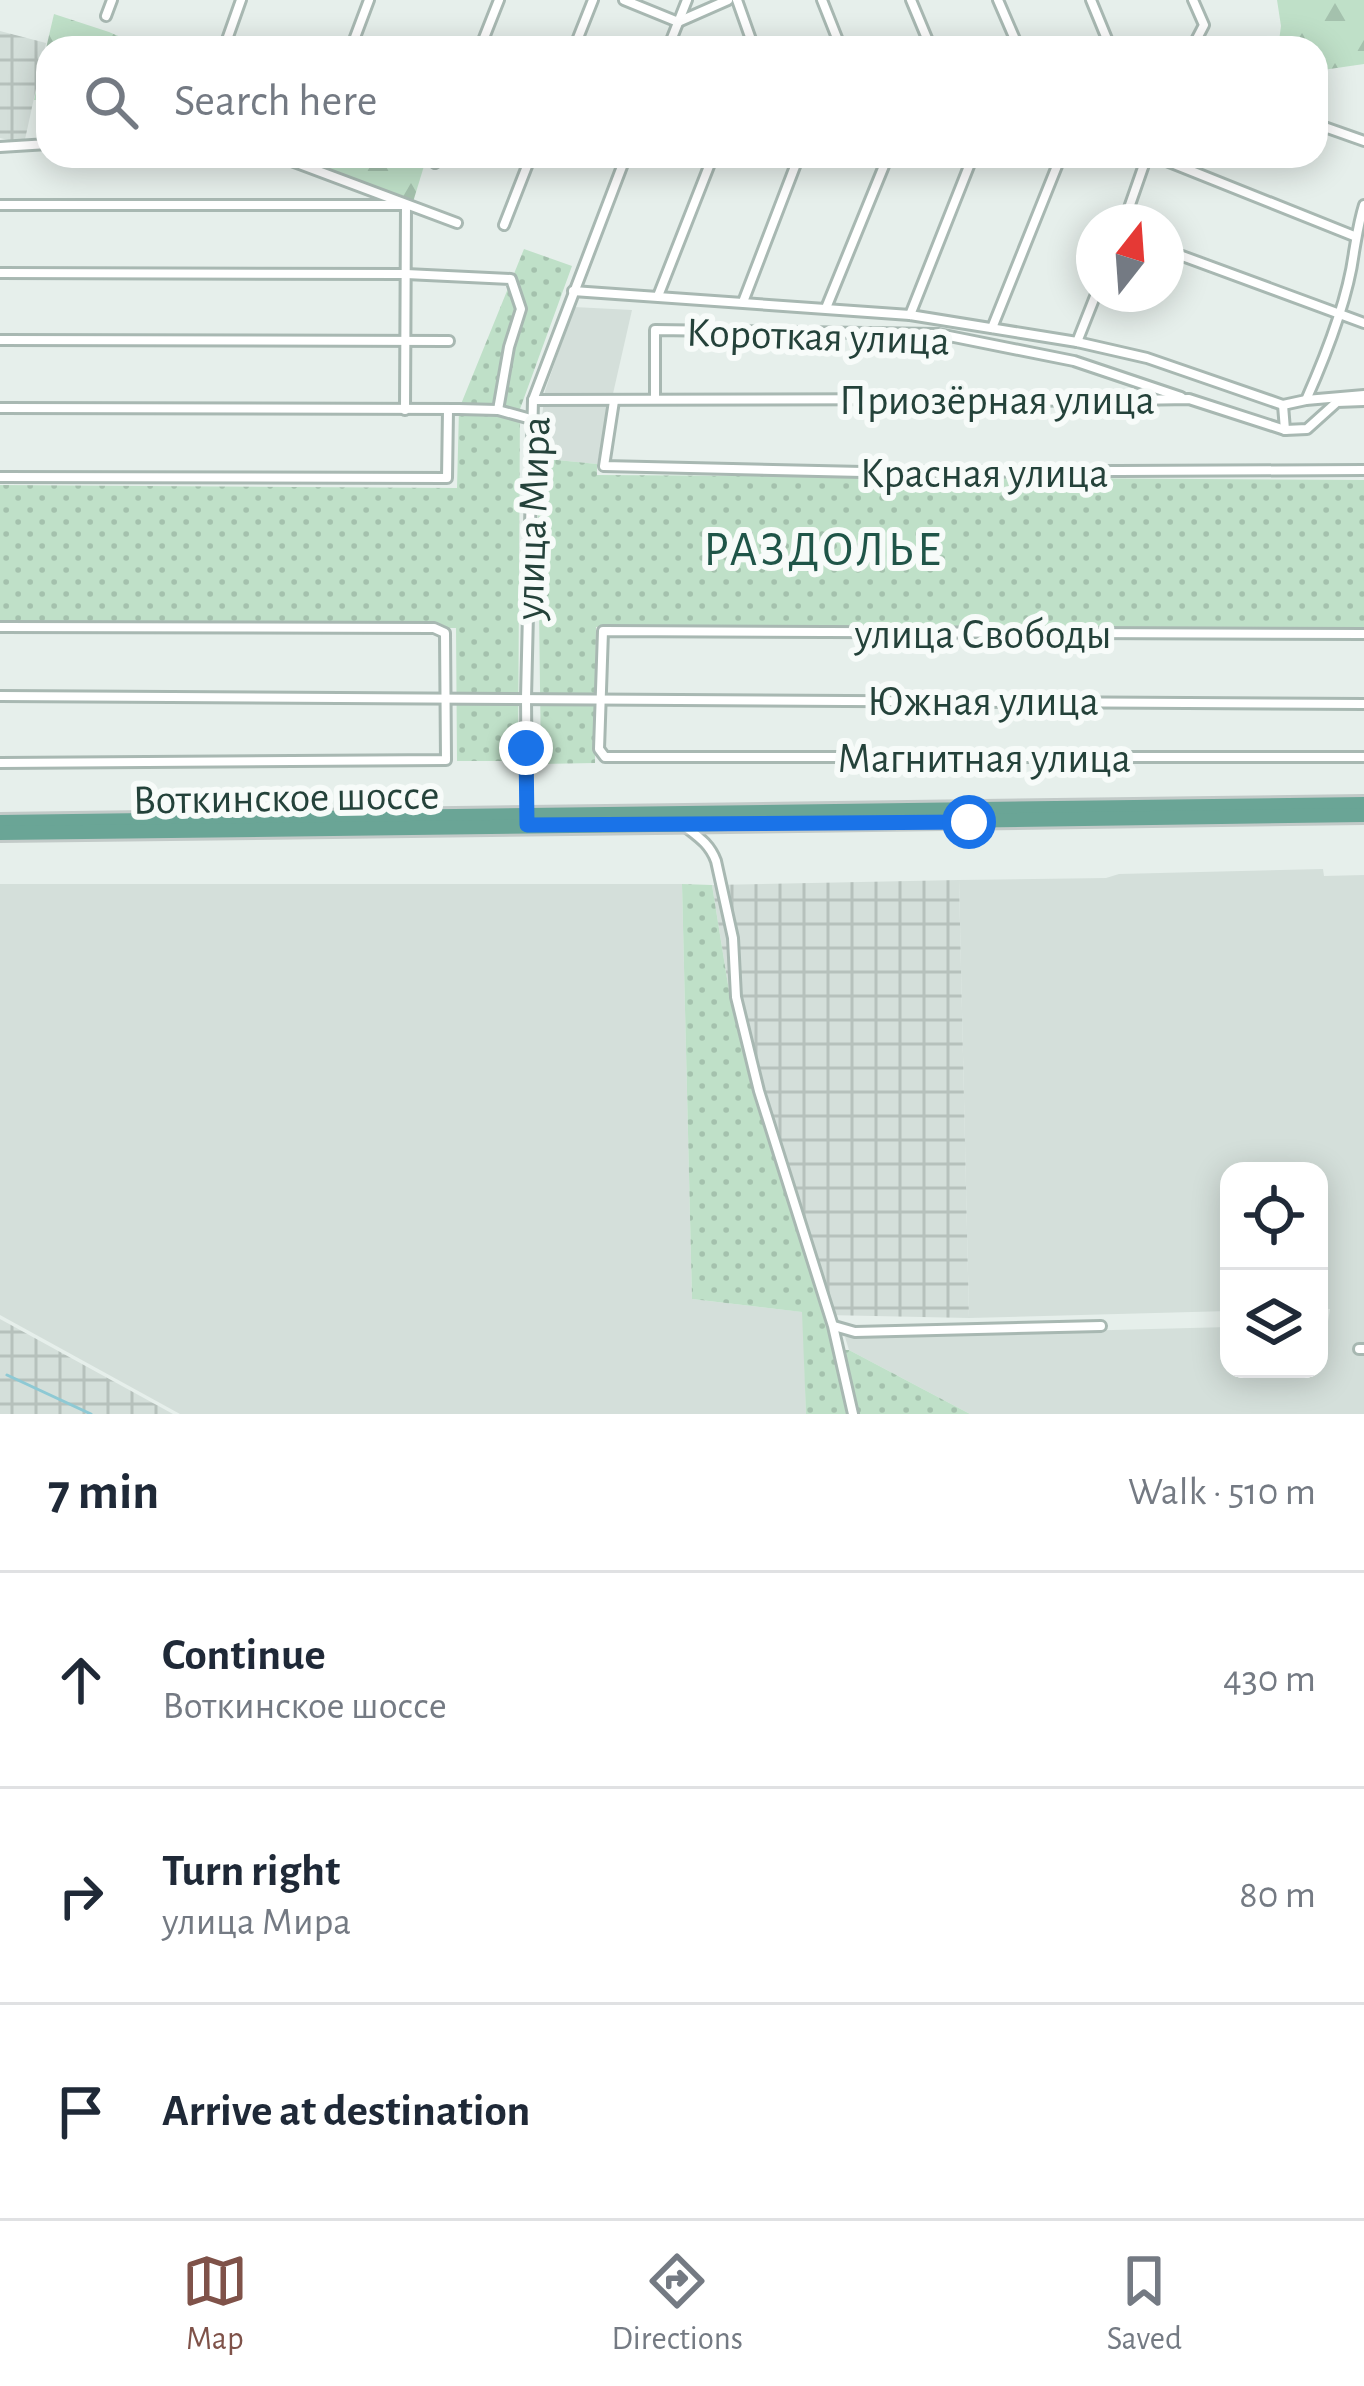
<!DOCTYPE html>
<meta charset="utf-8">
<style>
body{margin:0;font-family:"Alegreya Sans",sans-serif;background:#f2f2f3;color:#1f2937}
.controls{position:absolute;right:36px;bottom:36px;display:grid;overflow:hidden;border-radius:24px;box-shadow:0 6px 30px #0003}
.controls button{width:108px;height:108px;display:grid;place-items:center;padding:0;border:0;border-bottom:3px solid #e0e1e3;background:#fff;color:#1f2937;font:60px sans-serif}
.compass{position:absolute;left:1076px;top:204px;width:108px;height:108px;border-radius:50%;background:#fff;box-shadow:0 6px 30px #0003;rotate:17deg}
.stop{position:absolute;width:36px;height:36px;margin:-27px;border:9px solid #1a73e8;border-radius:50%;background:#fff}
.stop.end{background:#1a73e8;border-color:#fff;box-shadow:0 3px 12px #0008}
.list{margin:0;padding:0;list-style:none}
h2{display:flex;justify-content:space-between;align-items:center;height:156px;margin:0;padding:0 48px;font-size:51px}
h2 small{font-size:39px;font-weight:400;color:#747a83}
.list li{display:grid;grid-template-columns:78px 1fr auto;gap:36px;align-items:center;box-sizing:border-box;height:216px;padding:0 48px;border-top:3px solid #e0e1e3}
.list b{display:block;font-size:45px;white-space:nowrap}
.list p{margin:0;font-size:39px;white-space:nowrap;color:#747a83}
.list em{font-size:39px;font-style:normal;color:#747a83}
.icon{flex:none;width:66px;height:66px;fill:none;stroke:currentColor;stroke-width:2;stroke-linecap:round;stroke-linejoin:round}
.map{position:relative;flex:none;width:1364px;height:1414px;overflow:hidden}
.search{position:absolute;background:#fff;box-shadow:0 6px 30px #0003;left:36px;right:36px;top:36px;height:132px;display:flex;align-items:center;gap:30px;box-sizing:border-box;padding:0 42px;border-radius:36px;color:#747a83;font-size:45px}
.sheet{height:804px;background:#fff}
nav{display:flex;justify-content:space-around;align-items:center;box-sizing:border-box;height:168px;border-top:3px solid #e0e1e3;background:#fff;font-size:33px;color:#747a83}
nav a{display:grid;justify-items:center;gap:6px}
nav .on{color:#7f5249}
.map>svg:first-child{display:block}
.built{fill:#d4dfda}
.industrial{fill:url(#industrial-grid)}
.grass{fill:url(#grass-dots)}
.forest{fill:url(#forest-firs)}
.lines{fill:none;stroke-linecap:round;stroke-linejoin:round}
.stream{stroke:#8ec9d4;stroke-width:3}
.minor-casing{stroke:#a8b8b2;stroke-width:14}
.primary-casing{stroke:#c2cac8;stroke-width:20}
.minor{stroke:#fff;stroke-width:8}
.primary{stroke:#6aa596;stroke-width:14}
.route{stroke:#1a73e8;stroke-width:15}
.labels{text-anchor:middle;stroke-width:12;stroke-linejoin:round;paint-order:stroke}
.street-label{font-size:42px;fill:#24423a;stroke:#f7fbf9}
.quarter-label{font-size:48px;letter-spacing:3px;fill:#1f5548;stroke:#f7fbf9}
</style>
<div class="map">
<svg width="1364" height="1414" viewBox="0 0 1364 1414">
<defs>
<pattern id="industrial-grid" width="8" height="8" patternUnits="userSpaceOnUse" patternTransform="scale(3)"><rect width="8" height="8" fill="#d4dfda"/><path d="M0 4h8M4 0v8" fill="none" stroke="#b6c1bc"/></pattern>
<pattern id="grass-dots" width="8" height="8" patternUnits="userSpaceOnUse" patternTransform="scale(3)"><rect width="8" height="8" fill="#bfe0c8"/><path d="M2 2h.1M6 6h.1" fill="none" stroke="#a4c1ad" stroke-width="1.8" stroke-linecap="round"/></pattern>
<pattern id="forest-firs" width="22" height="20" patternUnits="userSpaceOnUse" patternTransform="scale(3)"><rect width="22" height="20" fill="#bfe0c8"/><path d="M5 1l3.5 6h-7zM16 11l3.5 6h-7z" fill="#a4c1ad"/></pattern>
</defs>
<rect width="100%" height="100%" fill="#e6efeb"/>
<g class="built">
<path d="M574,307L632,310L597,464L537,458L545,391Z"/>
<path d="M1323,869L1324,876L1364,875V1414H970L849,1350L845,1337L1229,1327V1369H1319V1325H1326L1325,1340L1330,1309H1319V1171H1229V1311L969,1318L959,880L1106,878L1119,874Z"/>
<path d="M0,884H682L692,1299L803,1312L806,1414H180L0,1315Z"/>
</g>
<g class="industrial">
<path d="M0,31L46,43L24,144L0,138Z"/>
<path d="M959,880L969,1318L826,1315L729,991L712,885Z"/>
<path d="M0,1319L173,1414H0Z"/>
</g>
<g class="grass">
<path d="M524,249L572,266L520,409L518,761H457L456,628L0,626V485L457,488L459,409Z"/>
<path d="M537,458L597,464V475L1364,480V629L596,627L595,763L541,764Z"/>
<path d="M682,884L712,885L729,991L835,1350H849L970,1414H806L802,1312L692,1299Z"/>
</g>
<g class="forest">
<path d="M1277,0H1364V64L1316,71V48H1278L1281,26Z"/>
<path d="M54,14L109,32L146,48H48V100H34Z"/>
<path d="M287,156H399L424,166L413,202Z"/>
</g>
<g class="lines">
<path class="stream" d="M7,1375L91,1414"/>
<g class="minor-casing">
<g id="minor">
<path d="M624,0L678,22"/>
<path d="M737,0L754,48"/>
<path d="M822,0L841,48"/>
<path d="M911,0L931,48"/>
<path d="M998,0L1017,44L1015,48"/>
<path d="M1091,0L1107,39L1104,48"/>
<path d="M106,16L112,0"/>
<path d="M678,22L728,0"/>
<path d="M224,48L241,0"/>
<path d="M351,48L369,0"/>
<path d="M480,48L499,0"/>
<path d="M574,48L593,0"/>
<path d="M668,48L687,0"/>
<path d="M1192,48L1204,25L1193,0"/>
<path d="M1316,124L1364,141"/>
<path d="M0,147L48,144"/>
<path d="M278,156L457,223"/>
<path d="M1154,156L1354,236"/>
<path d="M435,163L438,156"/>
<path d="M0,205H406"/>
<path d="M1124,222L1147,156"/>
<path d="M504,225L531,156"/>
<path d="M1166,250L1364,323"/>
<path d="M0,273L406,274L511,279L521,309L509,347L498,410"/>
<path d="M573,291L910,315L1077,342L1147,358L1283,405"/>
<path d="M658,296L713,156"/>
<path d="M743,302L799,156"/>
<path d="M826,308L888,156"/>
<path d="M910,315L973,156"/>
<path d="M992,328L1061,156"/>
<path d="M0,340L449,341"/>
<path d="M1077,342L1096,294"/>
<path d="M655,398V330L939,334L1074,361L1181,397"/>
<path d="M533,400L964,399L1074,401L1189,399L1285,430L1307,429L1337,402L1364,401"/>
<path d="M1306,400L1364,395"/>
<path d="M614,401L604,466L863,472L1364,470"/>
<path d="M1283,405L1306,400C1326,355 1348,300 1354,252C1357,235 1359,221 1364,205"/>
<path d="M1283,405L1285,430"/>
<path d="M0,408L459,409L498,410L531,419"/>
<path d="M405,410L406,205"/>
<path d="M0,477L447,478L448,410"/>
<path d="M0,627L434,628L445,633L446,760L0,763"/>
<path d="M1364,634L603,631L599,749L605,757H1364"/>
<path d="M0,696L1364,704"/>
<path d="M527,818L526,698L533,400L626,156"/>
<path d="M687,828C700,838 710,845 716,861L733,938L736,997L759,1091L833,1326L853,1414"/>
<path d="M834,1326L855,1332L1101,1326"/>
<path d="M1359,1349H1364"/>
</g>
</g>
<g class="primary-casing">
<g id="primary">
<path d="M0,822L1364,804"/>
<path d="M0,833C455,825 909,825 1364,815"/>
</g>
</g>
<use href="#minor" class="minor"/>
<use href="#primary" class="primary"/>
</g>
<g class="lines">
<path class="route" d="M526,748L527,825L969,822"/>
</g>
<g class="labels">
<g class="street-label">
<text transform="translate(818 335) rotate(2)" y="15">Короткая улица</text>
<text x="997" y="414">Приозёрная улица</text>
<text x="984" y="487">Красная улица</text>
<text transform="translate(531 518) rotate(-88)" y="15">улица Мира</text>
<text x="983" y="648">улица Свободы</text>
<text x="983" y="715">Южная улица</text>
<text x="984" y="772">Магнитная улица</text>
<text transform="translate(286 796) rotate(-1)" y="15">Воткинское шоссе</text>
</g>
<g class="quarter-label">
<text x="824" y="565">РАЗДОЛЬЕ</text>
</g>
</g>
</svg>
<div class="controls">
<button><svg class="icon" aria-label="locate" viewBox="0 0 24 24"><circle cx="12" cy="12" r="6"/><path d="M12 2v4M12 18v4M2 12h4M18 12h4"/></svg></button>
<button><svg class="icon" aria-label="layers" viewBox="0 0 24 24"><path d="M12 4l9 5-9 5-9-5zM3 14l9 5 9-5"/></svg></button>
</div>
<svg class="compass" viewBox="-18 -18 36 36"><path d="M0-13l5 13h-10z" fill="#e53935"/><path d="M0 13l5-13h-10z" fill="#747a83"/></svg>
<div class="stop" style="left:969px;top:822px"></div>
<div class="stop end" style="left:526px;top:748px"></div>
<div class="search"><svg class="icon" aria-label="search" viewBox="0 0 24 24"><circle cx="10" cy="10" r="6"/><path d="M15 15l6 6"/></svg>Search here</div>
</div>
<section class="sheet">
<h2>7 min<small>Walk · 510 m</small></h2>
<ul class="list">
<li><svg class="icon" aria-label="ahead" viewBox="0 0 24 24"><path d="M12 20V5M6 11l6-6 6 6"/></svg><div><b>Continue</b><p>Воткинское шоссе</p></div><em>430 m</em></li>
<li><svg class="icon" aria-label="right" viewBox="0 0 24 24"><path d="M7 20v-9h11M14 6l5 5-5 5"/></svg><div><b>Turn right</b><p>улица Мира</p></div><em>80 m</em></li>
<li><svg class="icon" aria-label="arrive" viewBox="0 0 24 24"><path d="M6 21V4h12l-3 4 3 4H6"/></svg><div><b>Arrive at destination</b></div></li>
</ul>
</section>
<nav>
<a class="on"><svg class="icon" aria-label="map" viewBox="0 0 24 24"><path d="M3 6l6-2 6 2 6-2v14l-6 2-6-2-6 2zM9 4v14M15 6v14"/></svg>Map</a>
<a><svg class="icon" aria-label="directions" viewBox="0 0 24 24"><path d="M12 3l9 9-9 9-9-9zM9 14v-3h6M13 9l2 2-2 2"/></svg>Directions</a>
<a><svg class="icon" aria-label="saved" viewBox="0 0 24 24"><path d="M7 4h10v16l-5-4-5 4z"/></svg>Saved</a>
</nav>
